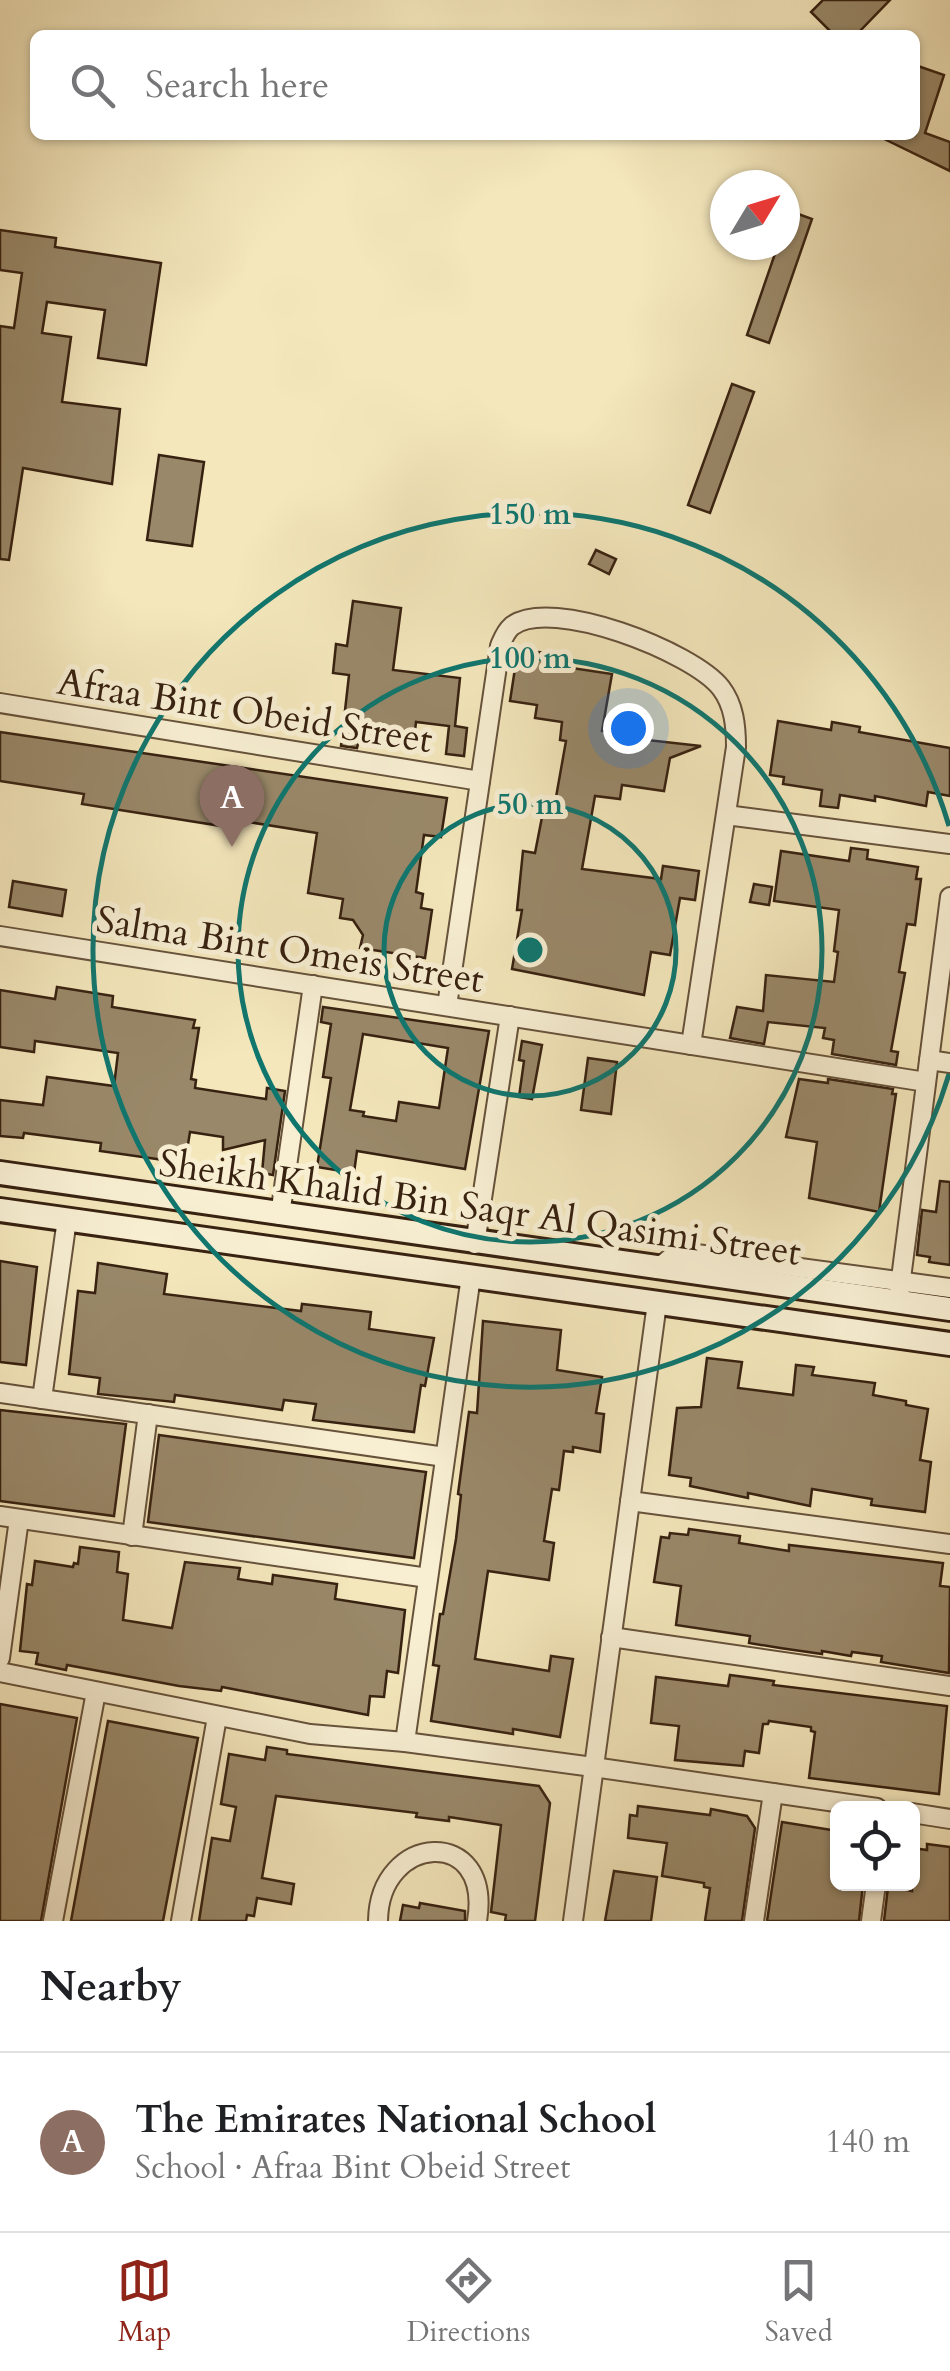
<!DOCTYPE html>
<meta charset="utf-8">
<style>
body{margin:0;font-family:Cardo,serif;background:#f6f6f6;color:#202124}
.controls{position:absolute;right:30px;bottom:30px;display:grid;overflow:hidden;border-radius:15px;box-shadow:0 2px 8px #0004}
.controls button{width:90px;height:90px;display:grid;place-items:center;padding:0;border:0;border-bottom:2px solid #e0e0e0;background:#fff;color:#202124;font:50px sans-serif}
.compass{position:absolute;left:710px;top:170px;width:90px;height:90px;border-radius:50%;background:#fff;box-shadow:0 2px 8px #0004;rotate:52deg}
.you{position:absolute;left:628px;top:728px;width:35px;height:35px;margin:-25px;border:8px solid #fff;border-radius:50%;background:#1a73e8;box-shadow:0 0 0 15px #1a73e833}
.badge{display:grid;place-items:center;width:65px;height:65px;border-radius:50%;background:#8f2418;color:#fff;font-size:32px;font-weight:700}
.pin{position:absolute;translate:-50% -82px;filter:drop-shadow(0 2px 5px #0008)}
.pin::after{content:'';position:absolute;top:52px;width:35px;height:30px;background:inherit;clip-path:polygon(0 0,100% 0,50% 100%)}
.list{margin:0;padding:0;list-style:none}
h2{display:flex;justify-content:space-between;align-items:center;height:130px;margin:0;padding:0 40px;font-size:42px}
h2 small{font-size:32px;font-weight:400;color:#757577}
.list li{display:grid;grid-template-columns:65px 1fr auto;gap:30px;align-items:center;box-sizing:border-box;height:180px;padding:0 40px;border-top:2px solid #e0e0e0}
.list b{display:block;font-size:38px;white-space:nowrap}
.list p{margin:0;font-size:32px;white-space:nowrap;color:#757577}
.list em{font-size:32px;font-style:normal;color:#757577}
.icon{flex:none;width:55px;height:55px;fill:none;stroke:currentColor;stroke-width:2;stroke-linecap:round;stroke-linejoin:round}
.map{position:relative;flex:none;width:950px;height:1921px;overflow:hidden}
.search{position:absolute;background:#fff;box-shadow:0 2px 8px #0004;left:30px;right:30px;top:30px;height:110px;display:flex;align-items:center;gap:25px;box-sizing:border-box;padding:0 35px;border-radius:15px;color:#757577;font-size:38px}
.sheet{height:310px;background:#fff}
nav{display:flex;justify-content:space-around;align-items:center;box-sizing:border-box;height:140px;border-top:2px solid #e0e0e0;background:#fff;font-size:28px;color:#757577}
nav a{display:grid;justify-items:center;gap:5px}
nav .on{color:#8f2418}
.map>svg:first-child{display:block}
.building{fill:#998869;stroke:#372110;stroke-width:2.5;fill-rule:evenodd}
.lines{fill:none;stroke-linecap:round;stroke-linejoin:round}
.street-casing{stroke:#66523b;stroke-width:22}
.secondary-casing{stroke:#372110;stroke-width:28}
.street{stroke:#f8efd3;stroke-width:18}
.secondary{stroke:#f8efd3;stroke-width:22}
.ring{fill:none;stroke:#0f766e;stroke-width:5}
.labels{text-anchor:middle;stroke-width:10;stroke-linejoin:round;paint-order:stroke}
.street-label{font-size:38px;fill:#372110;stroke:#f8efd3}
.centre{fill:#0f766e;stroke:#f8efd3;stroke-width:5}
.ring-label{font-size:30px;text-anchor:middle;font-weight:bold;fill:#0f766e;stroke:#f8efd3;stroke-width:10;stroke-linejoin:round;paint-order:stroke}
</style>
<div class="map">
<svg width="950" height="1921" viewBox="0 0 950 1921">
<rect width="100%" height="100%" fill="#f4e7bc"/>
<filter id="stains"><feTurbulence type="fractalNoise" baseFrequency=".002" numOctaves="4"/><feColorMatrix values="0 0 0 0 .2 0 0 0 0 .09 0 0 0 0 .02 0 0 0 .5 -.17"/></filter>
<radialGradient id="worn" r=".72"><stop offset=".6" stop-color="#630" stop-opacity="0"/><stop offset="1" stop-color="#630" stop-opacity=".3"/></radialGradient>
<g class="building">
<path d="M823,0H890L856,35H834L811,12Z"/>
<path d="M915,65L944,75L925,133L950,142V171L876,135H915Z"/>
<path d="M790,211L812,219L769,343L747,335L778,245H785V224Z"/>
<path d="M0,230L56,238L55,247L161,263L146,365L98,358L105,310L47,302L42,333L71,337L62,402L120,409L112,484L23,468L9,560L0,559V326L14,328L22,273L0,270Z"/>
<path d="M732,384L754,392L710,513L688,505Z"/>
<path d="M159,455L204,462L192,546L147,540Z"/>
<path d="M596,550L616,559L609,574L589,564Z"/>
<path d="M353,601L401,608L393,670L460,678L455,726L467,728L464,756L446,754L449,726L416,722L413,748L359,740L357,748L341,746L349,675L333,673L336,644L347,646Z"/>
<path d="M518,649L566,656L565,667L612,674L602,731L630,734L629,738L701,746L670,758L664,791L622,785L620,799L595,796L582,869L661,879L663,866L699,871L695,900L680,898L670,955L651,952L644,995L512,969L522,910H517L523,851L535,853L543,812L553,814L566,741L560,740L562,722L535,718L537,705L510,701Z"/>
<path d="M778,721L831,730L832,722L860,727L859,732L950,748V796L928,792L926,806L875,796V801L840,795L838,808L820,806L822,790L783,784L784,777L770,775Z"/>
<path d="M0,732L447,798L441,837L424,835L416,892L423,894L421,908L432,910L425,958L360,948L363,935L353,920L340,918L343,899L308,893L317,833L236,820L234,828L82,804L84,794L0,781Z"/>
<path d="M851,848L868,850L867,859L918,867L916,879H921L915,925L907,924L899,972L905,973L891,1051L898,1052L896,1065L832,1054L834,1040L823,1038L825,1028L768,1022L764,1044L730,1038L737,1007L763,1011L766,975L834,982L838,952L834,951L839,910L774,901L781,851L849,861Z"/>
<path d="M13,881L66,890L62,916L9,907Z"/>
<path d="M754,884L772,887L769,905L750,902Z"/>
<path d="M57,987L113,996L112,1007L195,1020L193,1028H199L191,1079L196,1080L195,1088L266,1099L267,1088L285,1091L273,1175L262,1173L265,1140L223,1150V1137L190,1132L185,1163L100,1151L101,1143L24,1133L23,1138L0,1136V1100L43,1105L47,1077L114,1086L118,1053L35,1041L34,1052L0,1047V990L55,999Z"/>
<path d="M323,1007L489,1031L465,1169L357,1151L354,1173L317,1167L331,1078L323,1077L331,1024L321,1022ZM363,1034L448,1048L439,1108L399,1102L396,1121L363,1116L364,1112L350,1110Z"/>
<path d="M522,1041L542,1045L532,1099L519,1097L524,1061L519,1060Z"/>
<path d="M588,1058L617,1062L611,1114L581,1110Z"/>
<path d="M799,1079L828,1083V1079L893,1089L892,1094H896L879,1212L809,1198L817,1142L786,1137Z"/>
<path d="M940,1181L950,1182V1265L929,1262L930,1257L917,1255L922,1210L936,1212Z"/>
<path d="M0,1261L37,1267L26,1365L0,1362Z"/>
<path d="M98,1263L167,1274L164,1294L301,1311L302,1304L371,1312L369,1329L434,1338L425,1386L421,1385L414,1432L313,1420L316,1404L284,1400L282,1410L175,1395L174,1402L98,1394L100,1378L69,1374L78,1291L95,1293Z"/>
<path d="M483,1321L561,1330L557,1370L602,1377L596,1413L604,1414L600,1452L573,1447V1452L564,1451L559,1490L552,1489L544,1541L554,1543L549,1580L488,1571L475,1659L549,1671L551,1656L573,1659L560,1737L513,1729V1734L431,1721L439,1666L433,1665L440,1614H443L456,1539L461,1495L458,1494L469,1412L477,1413Z"/>
<path d="M707,1358L742,1362L738,1388L793,1395L796,1365L814,1367L812,1375L875,1383L873,1395L906,1401V1405L928,1409L920,1460L931,1462L925,1512L871,1505L872,1499L812,1489L810,1506L748,1493V1498L690,1486L691,1478L669,1475L677,1408L701,1407Z"/>
<path d="M0,1410L126,1424L114,1516L0,1501Z"/>
<path d="M159,1435L426,1472L414,1558L148,1522Z"/>
<path d="M689,1529L740,1536L739,1543L789,1551V1545L943,1563L940,1586L950,1587L949,1673L881,1662L882,1656L852,1652L851,1656L822,1651V1654L780,1648L749,1643L750,1636L676,1625L681,1586L654,1582L661,1537L669,1538L670,1533L688,1535Z"/>
<path d="M80,1547L119,1552L117,1572L128,1574L123,1620L172,1628L185,1562L240,1568L238,1579L272,1584L273,1575L337,1584L335,1599L405,1610L398,1673L387,1671L384,1697L370,1696L368,1715L222,1687L221,1691L179,1686L67,1665L66,1670L36,1664L38,1653L20,1651L27,1584L32,1585L35,1561L73,1567L74,1563L78,1564Z"/>
<path d="M730,1675L774,1681L773,1685L947,1706L939,1794L809,1778L815,1732L811,1731V1727L769,1721L768,1724H763L759,1753L745,1751L743,1766L675,1760L679,1726L651,1723L656,1677L728,1686Z"/>
<path d="M0,1704L77,1718L41,1921H0Z"/>
<path d="M108,1721L198,1738L163,1921H71Z"/>
<path d="M267,1747L287,1750V1754L539,1786L550,1803L535,1921H505L506,1915L491,1912L501,1825L449,1817V1821L416,1817L417,1813L276,1796L262,1878L294,1884L291,1904L257,1898L254,1916L247,1915L246,1921H199L212,1838L230,1841L236,1807L221,1804L229,1754L265,1760Z"/>
<path d="M638,1806L710,1815L711,1809L747,1816L755,1828L742,1921H705L710,1888L704,1887V1883L662,1876L667,1843L628,1838L630,1815L637,1816Z"/>
<path d="M782,1822L838,1831V1884H863L859,1921H767Z"/>
<path d="M927,1844L950,1847V1921H884L888,1887L912,1891V1848L927,1850Z"/>
<path d="M614,1871L657,1877L651,1921H605Z"/>
<path d="M420,1903L465,1911V1921H400L403,1905L419,1908Z"/>
</g>
<g class="lines">
<g class="street-casing">
<g id="street">
<path d="M0,703L480,781"/>
<path d="M726,815L950,844"/>
<path d="M0,936L926,1082"/>
<path d="M447,1006L500,646C503,639 505,632 512,626C551,596 693,652 721,688C734,705 736,726 736,747L691,1045"/>
<path d="M929,1060L950,1063"/>
<path d="M280,1215L313,985"/>
<path d="M475,1244L510,1016"/>
<path d="M657,1269L673,1256L689,1253L950,1288"/>
<path d="M898,1302L950,897"/>
<path d="M0,1393L445,1457"/>
<path d="M42,1399L67,1219"/>
<path d="M630,1501L950,1544"/>
<path d="M0,1516L428,1578"/>
<path d="M132,1536L148,1414"/>
<path d="M611,1637L950,1686"/>
<path d="M0,1658L19,1519"/>
<path d="M0,1672L310,1734L405,1742L593,1767L877,1808"/>
<path d="M405,1742L471,1276"/>
<path d="M912,1813L950,1819"/>
<path d="M53,1921L96,1692"/>
<path d="M181,1921L217,1717"/>
<path d="M378,1921C379,1833 493,1825 477,1921"/>
<path d="M573,1921L657,1303"/>
<path d="M754,1921L773,1793"/>
<path d="M871,1921L876,1884"/>
</g>
</g>
<g class="secondary-casing">
<g id="secondary">
<path d="M0,1173L950,1309"/>
<path d="M0,1210L950,1344"/>
</g>
</g>
<use href="#street" class="street"/>
<use href="#secondary" class="secondary"/>
</g>
<g class="ring">
<circle cx="530" cy="950" r="146"/>
<circle cx="530" cy="950" r="292"/>
<path d="M949 1074A437 437 0 1 1 949 826"/>
</g>
<g class="labels">
<g class="street-label">
<text transform="translate(245 710) rotate(9)" y="13">Afraa Bint Obeid Street</text>
<text transform="translate(290 949) rotate(9)" y="13">Salma Bint Omeis Street</text>
<text transform="translate(480 1207) rotate(8)" y="13">Sheikh Khalid Bin Saqr Al Qasimi Street</text>
</g>
</g>
<circle cx="530" cy="950" r="15" class="centre"/>
<g class="ring-label">
<text x="530" y="524">150 m</text>
<text x="530" y="668">100 m</text>
<text x="530" y="814">50 m</text>
</g>
<rect width="100%" height="100%" filter="url(#stains)"/>
<rect width="100%" height="100%" fill="url(#worn)"/>
</svg>
<div class="controls">
<button><svg class="icon" aria-label="locate" viewBox="0 0 24 24"><circle cx="12" cy="12" r="6"/><path d="M12 2v4M12 18v4M2 12h4M18 12h4"/></svg></button>
</div>
<svg class="compass" viewBox="-18 -18 36 36"><path d="M0-13l5 13h-10z" fill="#e53935"/><path d="M0 13l5-13h-10z" fill="#757577"/></svg>
<div class="you"></div>
<div class="pin badge" style="left:232px;top:847px;background:#8d6e63">A</div>
<div class="search"><svg class="icon" aria-label="search" viewBox="0 0 24 24"><circle cx="10" cy="10" r="6"/><path d="M15 15l6 6"/></svg>Search here</div>
</div>
<section class="sheet">
<h2>Nearby<small></small></h2>
<ul class="list">
<li><span class="badge" style="background:#8d6e63">A</span><div><b>The Emirates National School</b><p>School · Afraa Bint Obeid Street</p></div><em>140 m</em></li>
</ul>
</section>
<nav>
<a class="on"><svg class="icon" aria-label="map" viewBox="0 0 24 24"><path d="M3 6l6-2 6 2 6-2v14l-6 2-6-2-6 2zM9 4v14M15 6v14"/></svg>Map</a>
<a><svg class="icon" aria-label="directions" viewBox="0 0 24 24"><path d="M12 3l9 9-9 9-9-9zM9 14v-3h6M13 9l2 2-2 2"/></svg>Directions</a>
<a><svg class="icon" aria-label="saved" viewBox="0 0 24 24"><path d="M7 4h10v16l-5-4-5 4z"/></svg>Saved</a>
</nav>
